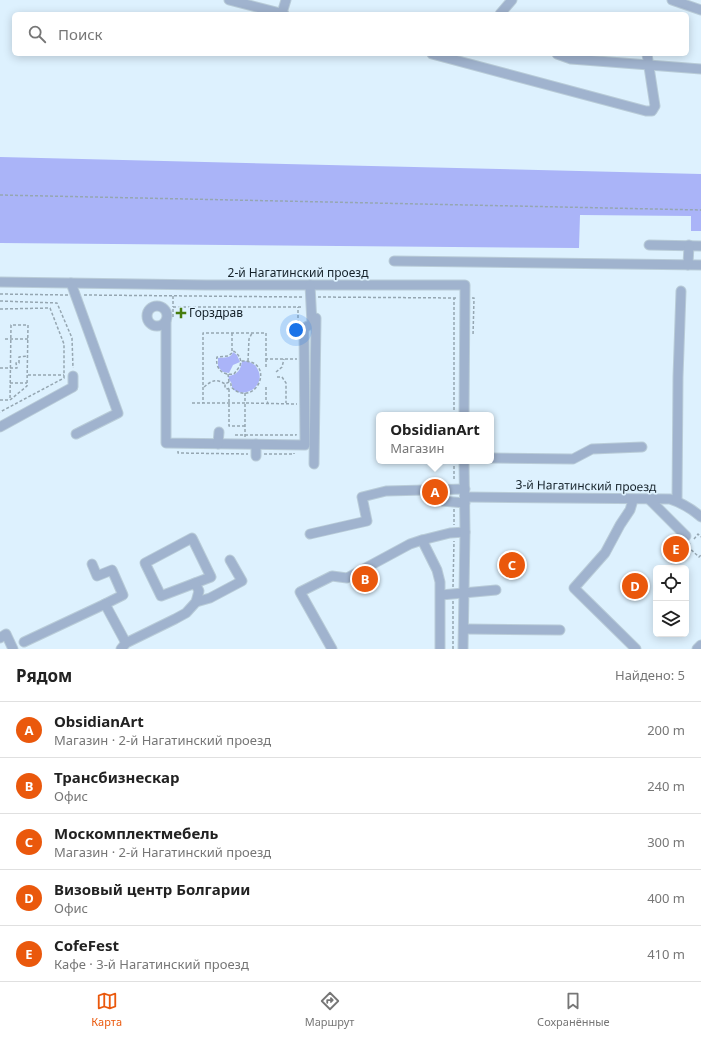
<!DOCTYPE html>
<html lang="ru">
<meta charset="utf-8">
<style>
body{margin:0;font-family:"Noto Sans",sans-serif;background:#f6f6f6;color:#222}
.controls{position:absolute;right:12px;bottom:12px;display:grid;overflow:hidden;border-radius:6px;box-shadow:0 2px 10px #0003}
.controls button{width:36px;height:36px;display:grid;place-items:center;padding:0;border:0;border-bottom:1px solid #e0e0e0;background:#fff;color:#222;font:20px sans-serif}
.you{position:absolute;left:296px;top:330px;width:14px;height:14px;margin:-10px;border:3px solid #fff;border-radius:50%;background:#1a73e8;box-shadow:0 0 0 6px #1a73e833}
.badge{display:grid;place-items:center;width:26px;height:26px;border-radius:50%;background:#ea580c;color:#fff;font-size:13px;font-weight:700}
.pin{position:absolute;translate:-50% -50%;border:2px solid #fff;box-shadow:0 1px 4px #0006}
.popup{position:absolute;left:376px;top:412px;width:118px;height:52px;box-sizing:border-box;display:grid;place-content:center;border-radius:6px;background:#fff;filter:drop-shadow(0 1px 3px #0005);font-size:13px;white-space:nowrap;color:#767676}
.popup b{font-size:15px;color:#222}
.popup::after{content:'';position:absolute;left:50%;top:100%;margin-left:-8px;border:8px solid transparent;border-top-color:#fff}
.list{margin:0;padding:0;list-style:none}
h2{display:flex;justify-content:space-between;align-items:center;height:52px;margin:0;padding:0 16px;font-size:17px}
h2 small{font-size:13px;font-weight:400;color:#767676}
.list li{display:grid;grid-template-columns:26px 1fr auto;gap:12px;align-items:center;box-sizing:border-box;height:56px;padding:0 16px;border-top:1px solid #e0e0e0}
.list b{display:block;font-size:15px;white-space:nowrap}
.list p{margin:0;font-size:13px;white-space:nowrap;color:#767676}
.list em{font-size:13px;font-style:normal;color:#767676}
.icon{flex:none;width:22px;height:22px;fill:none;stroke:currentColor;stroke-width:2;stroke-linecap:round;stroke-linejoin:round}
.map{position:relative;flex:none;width:701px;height:649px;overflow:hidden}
.search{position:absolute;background:#fff;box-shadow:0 2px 10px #0003;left:12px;right:12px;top:12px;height:44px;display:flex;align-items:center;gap:10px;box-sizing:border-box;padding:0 14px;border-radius:6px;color:#767676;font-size:15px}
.sheet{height:332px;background:#fff}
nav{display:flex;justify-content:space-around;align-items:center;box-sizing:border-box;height:56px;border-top:1px solid #e0e0e0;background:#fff;font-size:11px;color:#767676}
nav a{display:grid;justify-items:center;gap:2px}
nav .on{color:#ea580c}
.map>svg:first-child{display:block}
.green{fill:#aab4f8}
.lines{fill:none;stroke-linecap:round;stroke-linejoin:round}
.minor-casing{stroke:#b9ccd8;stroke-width:11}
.path{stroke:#95a6b1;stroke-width:1.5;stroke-dasharray:3 2;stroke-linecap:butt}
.minor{stroke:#a0b3ce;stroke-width:9}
.poi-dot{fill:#467c0e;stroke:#ddf1fe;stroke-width:1.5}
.labels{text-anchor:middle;stroke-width:3.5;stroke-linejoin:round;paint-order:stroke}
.street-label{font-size:12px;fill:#15222a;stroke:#ddf1fe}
.poi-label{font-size:12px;fill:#15222a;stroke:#ddf1fe;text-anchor:start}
</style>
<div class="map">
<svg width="701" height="649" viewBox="0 0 701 649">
<rect width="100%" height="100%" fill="#ddf1fe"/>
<g class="green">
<path d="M0,157L701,174V231H691V216L580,215L579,248L0,243Z"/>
<path d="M233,352L237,355L240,362L233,365L229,373L223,372L218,367V358C224,357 231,359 233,352Z"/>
<path d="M242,361C249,361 255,363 258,370C267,389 238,400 232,387C232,386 232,385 232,384C230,380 229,380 228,376C237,375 241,370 242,361Z"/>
</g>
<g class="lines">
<g class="minor-casing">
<g id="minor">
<path d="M229,0L284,14"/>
<path d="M672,0L701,10"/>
<path d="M282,13L286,0"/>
<path d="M500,14L512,0"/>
<path d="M432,54L646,111H652L655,106L647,54"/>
<path d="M557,54L571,59L701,69"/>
<path d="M649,245L701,246"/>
<path d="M394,261L701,265"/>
<path d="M688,265L689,245"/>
<path d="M0,282L206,285H465L464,415"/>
<path d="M71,283L118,413L76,434"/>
<circle cx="157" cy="316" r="10"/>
<path d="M166,321V443L305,445L304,328L312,324L310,285"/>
<path d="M0,427L73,387V376"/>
<path d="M218,444L219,432"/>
<path d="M256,444V456"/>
<path d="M491,458L573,459L592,449L642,447"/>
<path d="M314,464L316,318"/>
<path d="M465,497L670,499C682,503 692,509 701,517"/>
<path d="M649,499L686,536"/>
<path d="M633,500L630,510L620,525L605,553L574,588L636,649"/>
<path d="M442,501L465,503"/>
<path d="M677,501L678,377L681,291"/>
<path d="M310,534L367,521L362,497L386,491L465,489"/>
<path d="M192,538L211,577L161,596L145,563Z"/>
<path d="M422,540L450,533L465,532"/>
<path d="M92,564L97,576L112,570L123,595L105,604"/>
<path d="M195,583L199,591L196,602"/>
<path d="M441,595L496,590"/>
<path d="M464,629L560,630"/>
<path d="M0,638L6,634L13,649"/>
<path d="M24,642L105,604L126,643"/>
<path d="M121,649L126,643L175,619L186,613L196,602L210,598L242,581L230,560"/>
<path d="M332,649L300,592L332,576L347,578L410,544L422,540L437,570L440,582V649"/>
<path d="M463,649L465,532L464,461"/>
<path d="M697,649L701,645"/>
</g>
</g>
<g class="path">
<path d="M0,195L701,210"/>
<path d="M0,294L68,295"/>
<path d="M84,295L302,297"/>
<path d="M173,296V307"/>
<path d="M318,297L458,298"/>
<path d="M472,298H474L473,336"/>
<path d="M0,301L57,303L72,338L73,368"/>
<path d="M0,309L50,308L64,344V378L0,412"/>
<path d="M173,317V307H303"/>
<path d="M298,323V307"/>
<path d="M232,333V353L228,356L217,357C215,368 222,376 234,374L240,366C242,359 239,354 232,350"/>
<path d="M5,339H28"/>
<path d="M248,361L249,339L252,333"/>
<path d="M266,367V359"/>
<path d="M0,368H17L16,363H19V357L27,356"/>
<path d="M276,372L282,367L284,359"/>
<path d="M228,374L229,382L231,384V387C256,411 278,359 241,361"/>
<path d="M28,375H64"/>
<path d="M277,377H282L286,383V403"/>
<path d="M229,382L225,384V388L228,389L231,387"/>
<path d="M10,383H27"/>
<path d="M204,387C211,381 216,378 225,384"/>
<path d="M266,387V400L268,403"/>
<path d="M229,389V426H245"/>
<path d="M245,393V403H203V333H266V359H297"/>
<path d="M0,400H10L27,386L28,325H11L10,400"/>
<path d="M192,403H203"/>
<path d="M454,415V298"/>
<path d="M235,435H296V434"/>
<path d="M245,437V403L297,404"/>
<path d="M178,451V453L248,454"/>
<path d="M264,454H294V453"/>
<path d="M454,461V481"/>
<path d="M454,509V525"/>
<path d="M694,539L698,534L701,537"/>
<path d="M690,543L687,546L699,557L701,555"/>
<path d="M453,587L454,541"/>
<path d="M453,649V601"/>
</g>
<use href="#minor" class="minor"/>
</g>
<path class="poi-dot" d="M179 307h4v4h4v4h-4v4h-4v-4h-4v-4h4z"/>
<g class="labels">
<g class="street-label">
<text x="298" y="277">2-й Нагатинский проезд</text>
<text transform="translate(586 486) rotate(1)" y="4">3-й Нагатинский проезд</text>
</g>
<g class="poi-label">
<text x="189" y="317">Горздрав</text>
</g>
</g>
</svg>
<div class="controls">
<button><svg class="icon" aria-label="locate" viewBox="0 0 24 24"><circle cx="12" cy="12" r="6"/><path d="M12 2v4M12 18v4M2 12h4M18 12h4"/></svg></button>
<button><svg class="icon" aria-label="layers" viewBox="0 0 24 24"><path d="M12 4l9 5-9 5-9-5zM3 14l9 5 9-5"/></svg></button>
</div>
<div class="you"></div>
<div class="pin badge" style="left:435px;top:492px">A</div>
<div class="popup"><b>ObsidianArt</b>Магазин</div>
<div class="pin badge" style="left:365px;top:579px">B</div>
<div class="pin badge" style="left:512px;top:565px">C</div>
<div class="pin badge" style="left:635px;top:586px">D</div>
<div class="pin badge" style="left:676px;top:549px">E</div>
<div class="search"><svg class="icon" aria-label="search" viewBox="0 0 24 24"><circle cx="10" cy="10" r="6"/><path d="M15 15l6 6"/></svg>Поиск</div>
</div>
<section class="sheet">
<h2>Рядом<small>Найдено: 5</small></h2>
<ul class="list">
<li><span class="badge">A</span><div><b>ObsidianArt</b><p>Магазин · 2-й Нагатинский проезд</p></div><em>200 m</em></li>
<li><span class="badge">B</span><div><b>Трансбизнескар</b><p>Офис</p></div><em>240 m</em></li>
<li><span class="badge">C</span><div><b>Москомплектмебель</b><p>Магазин · 2-й Нагатинский проезд</p></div><em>300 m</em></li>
<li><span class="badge">D</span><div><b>Визовый центр Болгарии</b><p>Офис</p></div><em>400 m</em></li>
<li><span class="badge">E</span><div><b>CofeFest</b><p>Кафе · 3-й Нагатинский проезд</p></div><em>410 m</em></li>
</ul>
</section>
<nav>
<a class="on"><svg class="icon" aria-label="map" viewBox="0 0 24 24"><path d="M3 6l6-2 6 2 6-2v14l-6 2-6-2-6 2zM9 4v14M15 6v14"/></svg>Карта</a>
<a><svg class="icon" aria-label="directions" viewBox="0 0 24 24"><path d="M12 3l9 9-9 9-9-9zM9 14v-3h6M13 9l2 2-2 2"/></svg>Маршрут</a>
<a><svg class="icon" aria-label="saved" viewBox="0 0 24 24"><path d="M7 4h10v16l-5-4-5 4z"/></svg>Сохранённые</a>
</nav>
